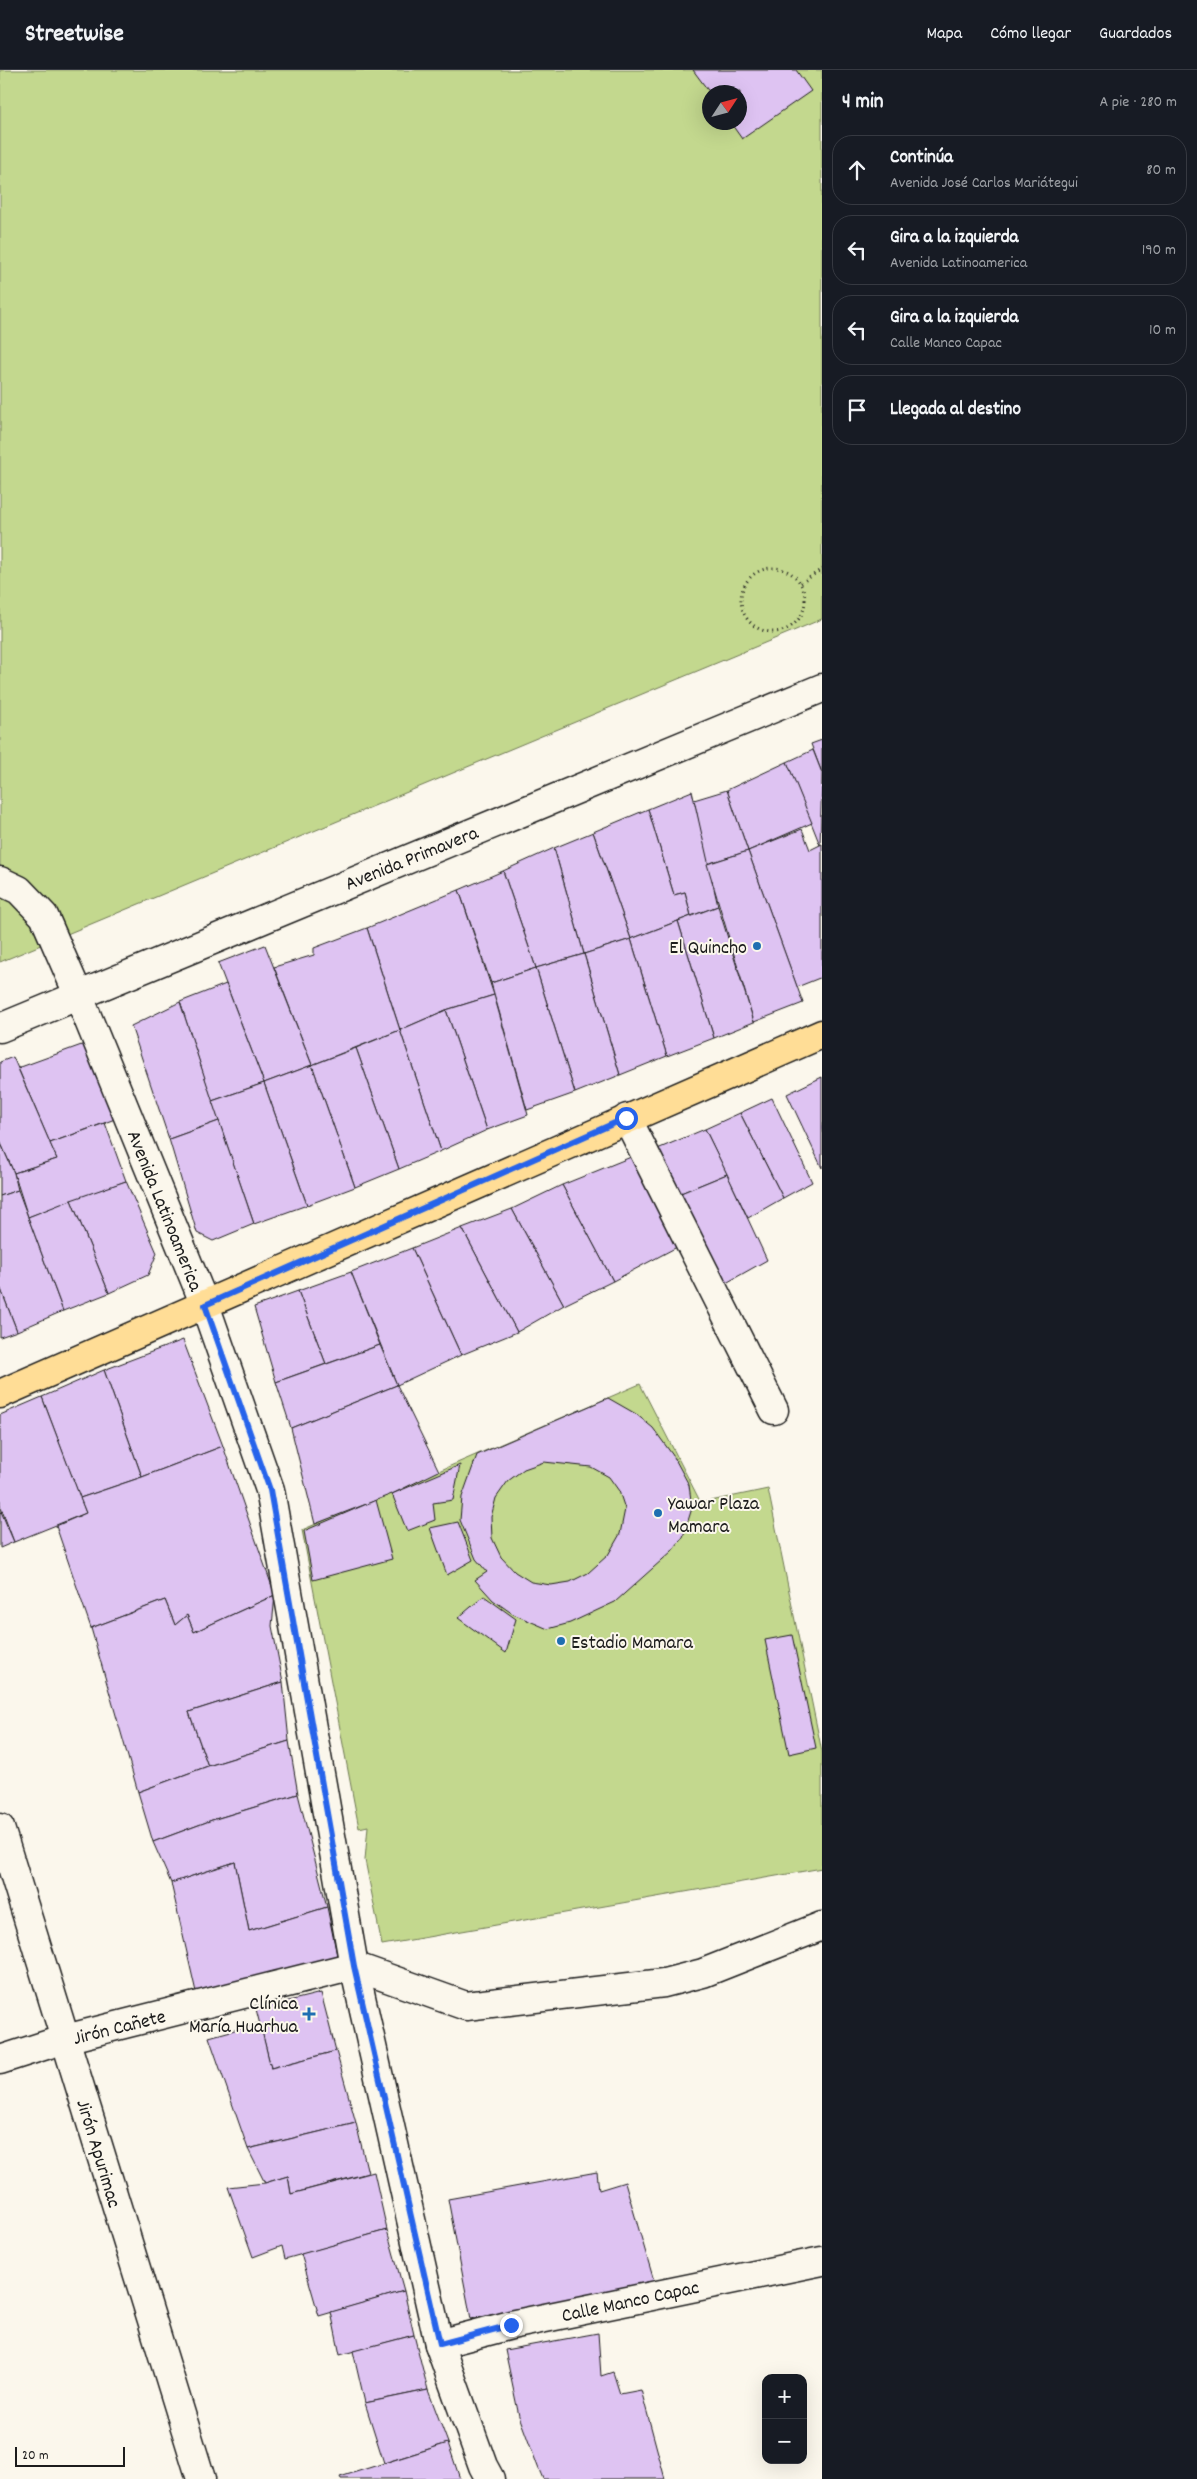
<!DOCTYPE html>
<html lang="es">
<meta charset="utf-8">
<style>
body{margin:0;font-family:Dekko,sans-serif;background:#242831;color:#f1f3f6}
.controls{position:absolute;right:15px;bottom:15px;display:grid;overflow:hidden;border-radius:10px;box-shadow:0 5px 20px #0002}
.controls button{width:45px;height:45px;display:grid;place-items:center;padding:0;border:0;border-bottom:1px solid #363941;background:#171b24;color:#f1f3f6;font:25px sans-serif}
.compass{position:absolute;left:702px;top:15px;width:45px;height:45px;border-radius:50%;background:#171b24;box-shadow:0 5px 20px #0002;rotate:54deg}
.scale{position:absolute;left:15px;bottom:12px;width:110px;box-sizing:border-box;padding-left:5px;border:2px solid #1c1c1c;border-top:0;font-size:14px;line-height:18px;white-space:nowrap;color:#1c1c1c;-webkit-text-stroke:4px #fbf7ec;paint-order:stroke}
.stop{position:absolute;width:15px;height:15px;margin:-11px;border:4px solid #2563eb;border-radius:50%;background:#fff}
.stop.end{background:#2563eb;border-color:#fff;box-shadow:0 1px 5px #0008}
.list{margin:0;padding:0;list-style:none}
h2{display:flex;justify-content:space-between;align-items:center;height:65px;margin:0;padding:0 20px;font-size:21px}
h2 small{font-size:16px;font-weight:400;color:#9ea1a6}
.list li{display:grid;grid-template-columns:32px 1fr auto;gap:15px;align-items:center;box-sizing:border-box;height:70px;margin:0 10px 10px;padding:0 10px;border:1px solid #363941;border-radius:20px}
.list b{display:block;font-size:19px;white-space:nowrap}
.list p{margin:0;font-size:16px;white-space:nowrap;color:#9ea1a6}
.list em{font-size:16px;font-style:normal;color:#9ea1a6}
.icon{flex:none;width:28px;height:28px;fill:none;stroke:currentColor;stroke-width:2;stroke-linecap:round;stroke-linejoin:round}
.map{position:relative;flex:none;width:822px;height:2409px;overflow:hidden}
header{display:flex;align-items:center;gap:30px;box-sizing:border-box;height:70px;padding:0 25px;background:#171b24;border-bottom:1px solid #363941}
header strong{font-size:24px}
nav{display:flex;gap:28px;margin-inline-start:auto;font-size:18px}
main{display:flex}
aside{flex:1;background:#171b24}
.map>svg:first-child{display:block}
.green{fill:#c3d88e;stroke:#707a55;fill-rule:evenodd}
.building{fill:#dec3f2;stroke:#1c1c1c;fill-rule:evenodd}
.lines{fill:none;stroke-linecap:round;stroke-linejoin:round}
.minor-casing{stroke:#1c1c1c;stroke-width:31}
.major-casing{stroke:#1c1c1c;stroke-width:31}
.path{stroke:#1c1c1c;stroke-width:3;stroke-dasharray:1 4;stroke-linecap:butt}
.minor{stroke:#fbf7ec;stroke-width:28}
.major{stroke:#ffdd96;stroke-width:28}
.route{stroke:#2563eb;stroke-width:6}
.poi-dot{fill:#1f6fb2;stroke:#fbf7ec;stroke-width:2}
.labels{text-anchor:middle;stroke-width:4;stroke-linejoin:round;paint-order:stroke}
.street-label{font-size:20px;fill:#1c1c1c;stroke:#fbf7ec}
.poi-label{font-size:20px;fill:#1c1c1c;stroke:#fbf7ec;text-anchor:end}
</style>
<header>
<strong>Streetwise</strong>
<nav><a>Mapa</a><a>Cómo llegar</a><a>Guardados</a></nav>
</header>
<main>
<div class="map">
<svg width="822" height="2409" viewBox="0 0 822 2409">
<rect width="100%" height="100%" fill="#fbf7ec"/>
<filter id="ink" filterUnits="userSpaceOnUse"><feTurbulence type="fractalNoise" baseFrequency=".02" numOctaves="2"/><feDisplacementMap in="SourceGraphic" scale="10" xChannelSelector="R" yChannelSelector="G"/><feConvolveMatrix kernelMatrix="1 2 1 2 8 2 1 2 1" color-interpolation-filters="sRGB"/></filter>
<g filter="url(#ink)">
<g class="green">
<path d="M0,0H822V549L0,892ZM710,22H740V52H710Z"/>
<path d="M640,1314L701,1433L768,1419L822,1682V1798L382,1875L365,1790L368,1756L359,1758L302,1460Z"/>
</g>
<g class="building">
<path d="M693,0H796L811,21L742,69L730,52H740V22L710,23Z"/>
<path d="M822,670V703L811,674Z"/>
<path d="M813,680L822,703L820,775L787,692Z"/>
<path d="M787,692L812,753L748,781L727,720Z"/>
<path d="M727,720L748,781L707,794L694,730Z"/>
<path d="M692,721L718,836L691,846L685,822L674,825L648,739Z"/>
<path d="M648,739L674,825L685,822L691,846L631,869L593,762Z"/>
<path d="M802,759L810,780L822,774V907L797,917L748,781Z"/>
<path d="M593,762L631,869L584,884L554,778Z"/>
<path d="M554,778L584,884L536,898L503,801Z"/>
<path d="M748,781L803,933L754,952L707,794Z"/>
<path d="M503,801L536,898L491,913L459,820Z"/>
<path d="M459,820L494,925L446,940L400,960L367,858Z"/>
<path d="M718,836L754,952L714,968L678,851Z"/>
<path d="M678,851L714,968L667,986L631,869Z"/>
<path d="M367,858L400,960L312,995L274,897L314,885V878Z"/>
<path d="M631,869L667,986L620,1005L584,884Z"/>
<path d="M265,875L312,995L264,1013L218,893Z"/>
<path d="M584,884L620,1005L575,1023L536,898Z"/>
<path d="M536,898L575,1023L527,1040L491,913Z"/>
<path d="M226,914L264,1013L212,1031L180,932Z"/>
<path d="M494,925L528,1045L487,1060L446,940Z"/>
<path d="M180,932L219,1051L169,1069L131,956Z"/>
<path d="M446,940L487,1060L441,1081L400,960Z"/>
<path d="M400,960L441,1081L399,1099L356,978Z"/>
<path d="M87,973L115,1049L50,1073L18,998Z"/>
<path d="M356,978L399,1099L355,1117L312,995Z"/>
<path d="M13,987L57,1089L14,1103L0,1071V992Z"/>
<path d="M312,995L355,1117L307,1135L264,1013Z"/>
<path d="M822,1007V1098L787,1024Z"/>
<path d="M264,1013L307,1135L254,1154L212,1031Z"/>
<path d="M772,1028L812,1112L783,1128L740,1043Z"/>
<path d="M740,1043L783,1128L748,1148L705,1059Z"/>
<path d="M219,1051L254,1154L213,1171L197,1163L169,1069Z"/>
<path d="M105,1053L126,1111L28,1147L14,1103L57,1089L50,1073Z"/>
<path d="M705,1059L727,1104L676,1125L655,1080Z"/>
<path d="M0,1076H2L14,1103L18,1120L0,1126Z"/>
<path d="M631,1087L677,1177L613,1211L562,1115Z"/>
<path d="M727,1104L767,1190L719,1217L676,1125Z"/>
<path d="M126,1111L157,1183L148,1205L109,1223L71,1130Z"/>
<path d="M562,1115L613,1211L564,1235L512,1139Z"/>
<path d="M18,1120L63,1241L17,1261L0,1217V1126Z"/>
<path d="M71,1130L109,1223L63,1241L28,1147Z"/>
<path d="M512,1139L564,1235L517,1262L462,1158Z"/>
<path d="M462,1158L517,1262L461,1285L412,1178Z"/>
<path d="M412,1178L461,1285L397,1315L351,1202Z"/>
<path d="M351,1202L380,1275L326,1294L298,1221Z"/>
<path d="M0,1217L17,1261L0,1267Z"/>
<path d="M298,1221L326,1294L276,1312L254,1237Z"/>
<path d="M183,1270L223,1376L142,1407L104,1300Z"/>
<path d="M380,1275L397,1315L291,1358L276,1312Z"/>
<path d="M104,1300L142,1407L80,1428L42,1327Z"/>
<path d="M397,1315L439,1401L392,1424L315,1454L291,1358Z"/>
<path d="M42,1327L86,1443L14,1472L0,1435V1345Z"/>
<path d="M608,1328L636,1344L653,1358L674,1387L689,1415L692,1438L683,1467L672,1481L615,1532L570,1553L548,1559L513,1544L493,1530L475,1510L487,1502L476,1489L460,1450L462,1427L477,1385ZM544,1392L591,1397L609,1407L619,1421L625,1439L620,1464L608,1485L588,1503L570,1512L551,1515L531,1512L515,1502L501,1487L492,1468L491,1447L496,1428L508,1411L524,1399Z"/>
<path d="M223,1376L275,1525L194,1562L187,1545L175,1555L165,1530L91,1558L56,1456L86,1443L80,1428L142,1407Z"/>
<path d="M460,1395L453,1430L433,1433L435,1450L407,1461L392,1424Z"/>
<path d="M376,1430L392,1489L313,1510L304,1461Z"/>
<path d="M0,1439L14,1472L0,1478Z"/>
<path d="M458,1452L473,1490L447,1505L430,1458Z"/>
<path d="M275,1525L272,1556L283,1612L189,1642L208,1696L138,1722L91,1558L165,1530L175,1555L187,1545L194,1562Z"/>
<path d="M484,1526L516,1549L506,1583L458,1548Z"/>
<path d="M792,1565L816,1678L789,1684L765,1570Z"/>
<path d="M283,1612L289,1671L208,1696L189,1642Z"/>
<path d="M289,1671L298,1724L212,1750L153,1772L138,1722L208,1696Z"/>
<path d="M298,1724L327,1837L249,1861L235,1792L171,1813L153,1772L212,1750Z"/>
<path d="M235,1792L249,1861L327,1837L338,1890L196,1922L171,1813Z"/>
<path d="M321,1923L336,1981L271,1998L256,1939Z"/>
<path d="M260,1953L271,1998L336,1981L356,2053L248,2079L209,1967Z"/>
<path d="M356,2053L368,2103L291,2124L288,2106L265,2113L248,2079Z"/>
<path d="M374,2102L387,2160L285,2189L282,2176L253,2187L228,2117L265,2113L288,2106L291,2124Z"/>
<path d="M597,2102L599,2120L625,2112L654,2211L471,2249L448,2129Z"/>
<path d="M387,2160L404,2221L319,2246L301,2184Z"/>
<path d="M404,2221L414,2265L340,2285L331,2242Z"/>
<path d="M598,2263L601,2306L613,2302L620,2324L641,2320L665,2409H543L538,2397L519,2346L505,2280Z"/>
<path d="M414,2265L428,2320L365,2333L353,2281Z"/>
<path d="M428,2320L448,2373L384,2393L365,2333Z"/>
<path d="M448,2373L460,2409H341L340,2407Z"/>
</g>
<g class="lines">
<g class="minor-casing">
<g id="minor">
<path d="M0,811L19,820L44,846L78,924L205,1235L270,1420L354,1896L439,2274L483,2396L490,2409"/>
<path d="M0,958L822,618"/>
<path d="M627,1048L774,1340"/>
<path d="M0,1758L201,2409"/>
<path d="M0,1990L65,1969L354,1896L466,1936L664,1913L703,1903L822,1856"/>
<path d="M439,2274L511,2255L822,2191"/>
</g>
</g>
<g class="major-casing">
<path id="major" d="M0,1324L822,964"/>
</g>
<g class="path">
<circle cx="773" cy="530" r="32"/>
<path d="M801,513L822,499"/>
</g>
<use href="#minor" class="minor"/>
<use href="#major" class="major"/>
</g>
</g>
<g class="lines" filter="url(#ink)">
<path class="route" d="M511,2255L440,2274L354,1896L270,1420L205,1235L626,1048"/>
</g>
<g class="poi-dot">
<circle cx="757" cy="876" r="5"/>
<circle cx="658" cy="1443" r="5"/>
<circle cx="561" cy="1571" r="5"/>
<path d="M306.5 1936.5h5v5h5v5h-5v5h-5v-5h-5v-5h5z"/>
</g>
<g class="labels">
<g class="street-label">
<text transform="translate(411 787) rotate(-22)" y="7">Avenida Primavera</text>
<text transform="translate(166 1140) rotate(68)" y="7">Avenida Latinoamerica</text>
<text transform="translate(119 1956) rotate(-14)" y="7">Jirón Cañete</text>
<text transform="translate(100 2083) rotate(73)" y="7">Jirón Apurimac</text>
<text transform="translate(630 2230) rotate(-12)" y="7">Calle Manco Capac</text>
</g>
<g class="poi-label">
<text x="747" y="883">El Quincho</text>
<text x="668" y="1439" text-anchor="start">Yawar Plaza<tspan x="668" dy="23">Mamara</tspan></text>
<text x="571" y="1578" text-anchor="start">Estadio Mamara</text>
<text x="298" y="1939">Clínica<tspan x="298" dy="23">María Huarhua</tspan></text>
</g>
</g>
</svg>
<div class="controls">
<button>+</button>
<button>−</button>
</div>
<svg class="compass" viewBox="-18 -18 36 36"><path d="M0-13l5 13h-10z" fill="#e53935"/><path d="M0 13l5-13h-10z" fill="#9ea1a6"/></svg>
<div class="scale">20 m</div>
<div class="stop" style="left:626px;top:1048px"></div>
<div class="stop end" style="left:511px;top:2255px"></div>
</div>
<aside>
<h2>4 min<small>A pie · 280 m</small></h2>
<ul class="list">
<li><svg class="icon" aria-label="ahead" viewBox="0 0 24 24"><path d="M12 20V5M6 11l6-6 6 6"/></svg><div><b>Continúa</b><p>Avenida José Carlos Mariátegui</p></div><em>80 m</em></li>
<li><svg class="icon" aria-label="left" viewBox="0 0 24 24"><path d="M17 20v-9H6M10 6l-5 5 5 5"/></svg><div><b>Gira a la izquierda</b><p>Avenida Latinoamerica</p></div><em>190 m</em></li>
<li><svg class="icon" aria-label="left" viewBox="0 0 24 24"><path d="M17 20v-9H6M10 6l-5 5 5 5"/></svg><div><b>Gira a la izquierda</b><p>Calle Manco Capac</p></div><em>10 m</em></li>
<li><svg class="icon" aria-label="arrive" viewBox="0 0 24 24"><path d="M6 21V4h12l-3 4 3 4H6"/></svg><div><b>Llegada al destino</b></div></li>
</ul>
</aside>
</main>
